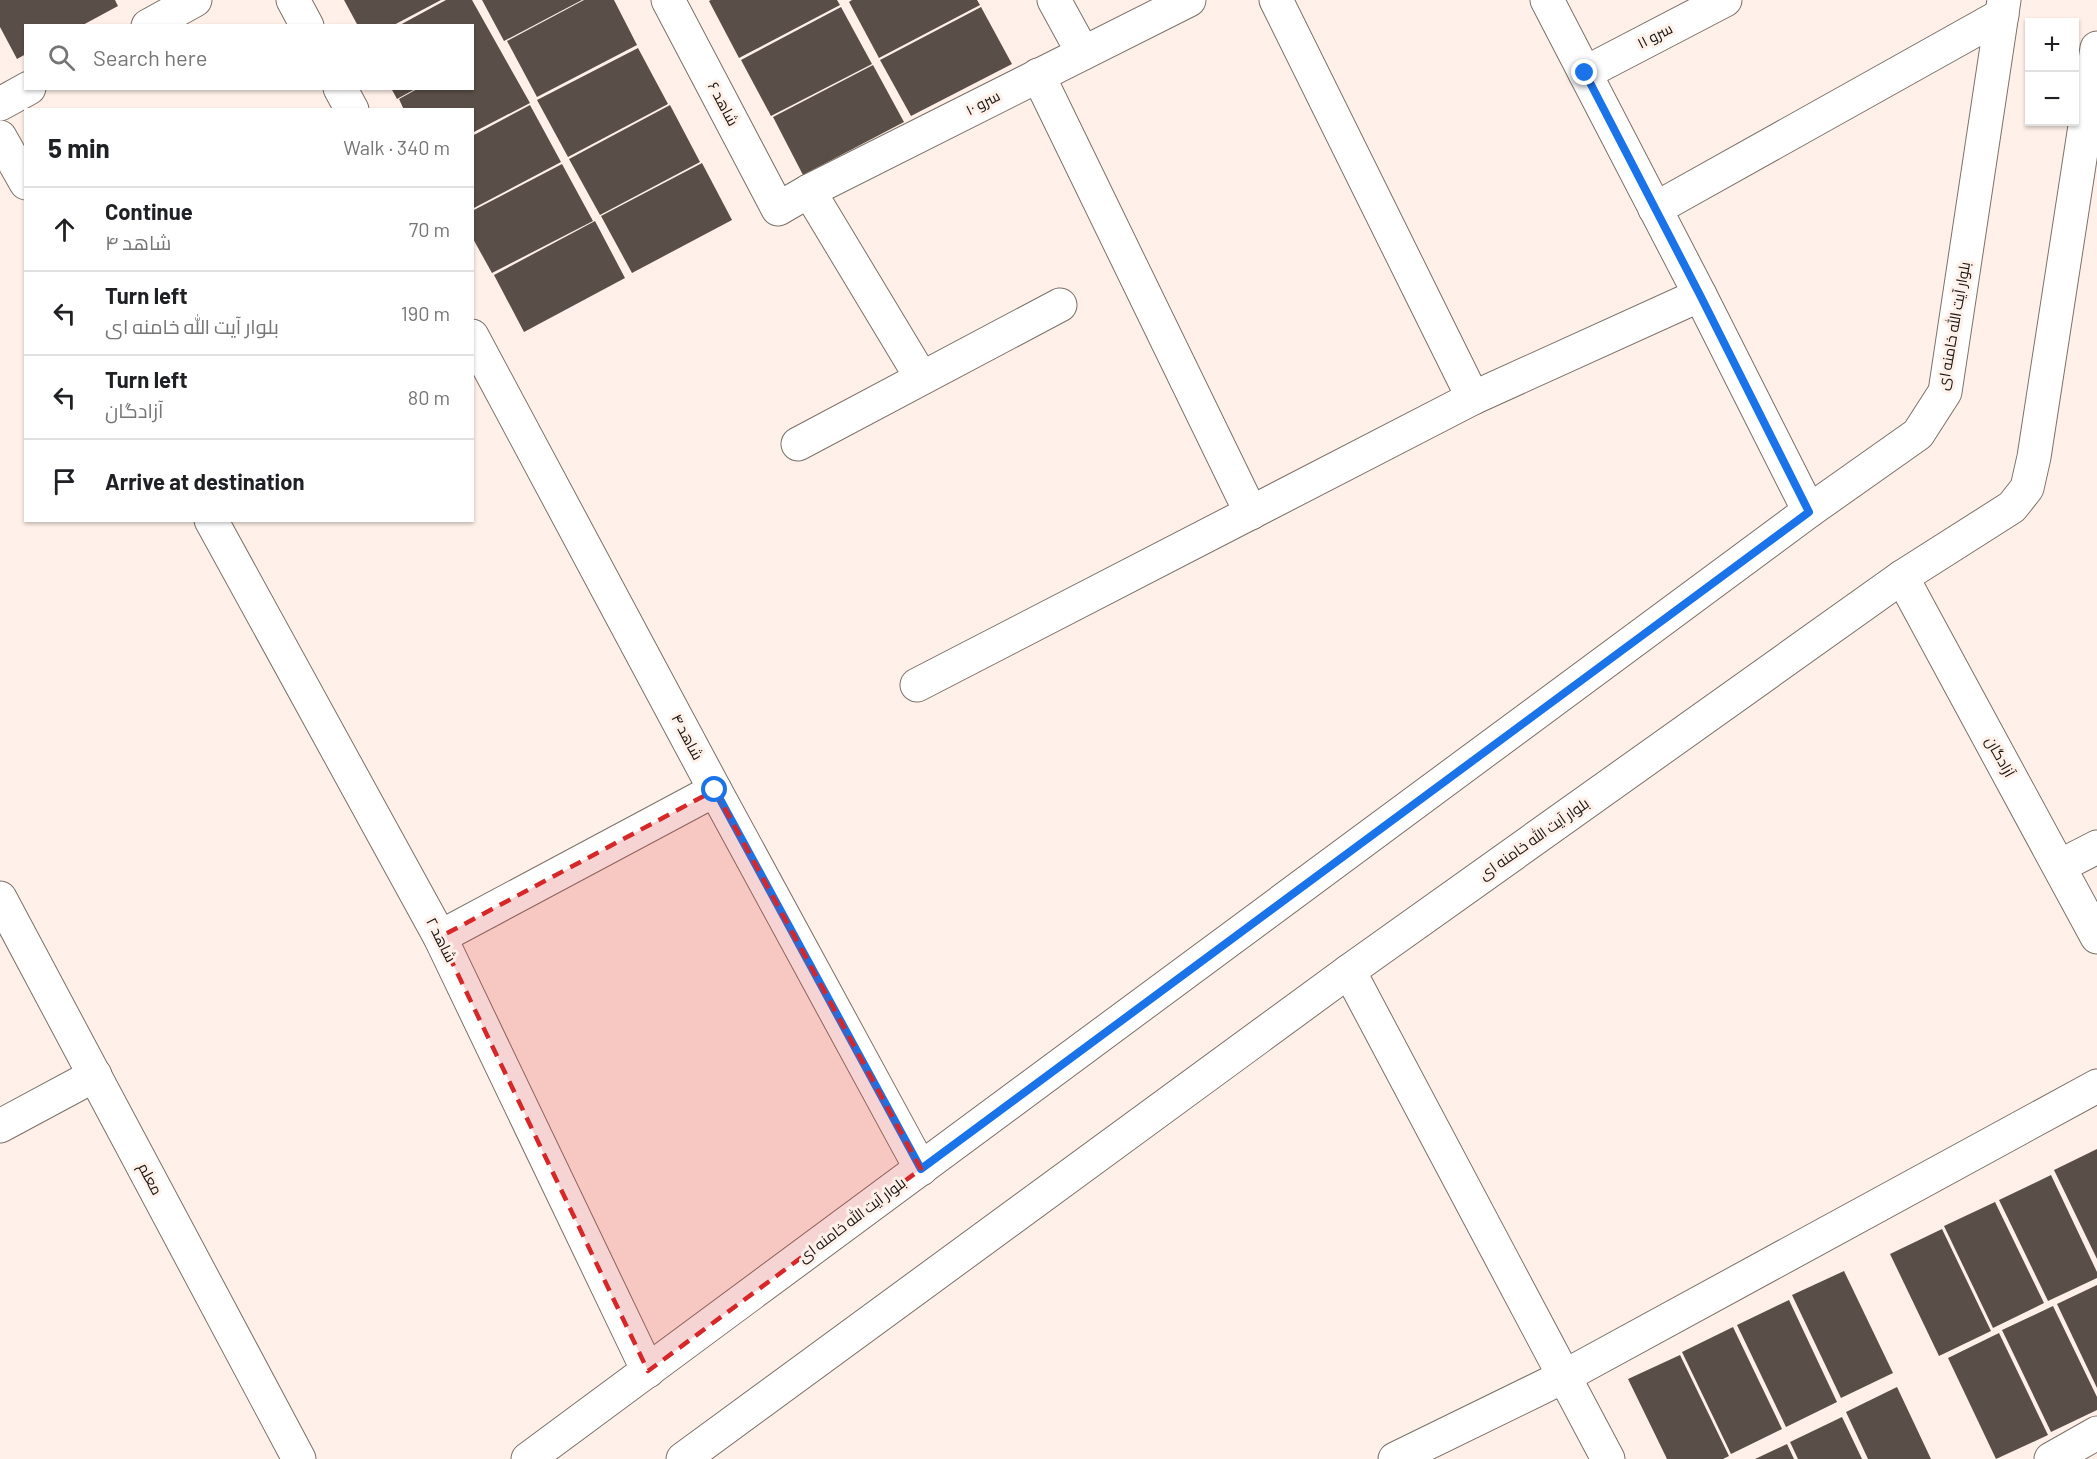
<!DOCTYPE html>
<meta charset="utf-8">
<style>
body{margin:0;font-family:Barlow,Cairo,sans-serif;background:#f6f6f6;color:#202124}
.controls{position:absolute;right:18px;top:18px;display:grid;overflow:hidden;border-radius:0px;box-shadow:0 2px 4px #0004}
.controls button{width:54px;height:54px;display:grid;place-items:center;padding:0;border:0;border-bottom:2px solid #e0e0e0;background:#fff;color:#202124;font:30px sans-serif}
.stop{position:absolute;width:18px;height:18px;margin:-14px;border:4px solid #1a73e8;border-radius:50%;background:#fff}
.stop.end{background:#1a73e8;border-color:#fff;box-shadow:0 2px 6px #0008}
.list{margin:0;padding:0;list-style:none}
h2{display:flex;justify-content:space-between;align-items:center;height:78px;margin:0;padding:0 24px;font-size:26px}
h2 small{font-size:20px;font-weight:400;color:#757577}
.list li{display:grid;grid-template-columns:39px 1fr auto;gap:18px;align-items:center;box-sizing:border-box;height:84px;padding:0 24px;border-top:2px solid #e0e0e0}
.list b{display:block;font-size:22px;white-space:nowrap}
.list p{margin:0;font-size:20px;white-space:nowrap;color:#757577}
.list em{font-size:20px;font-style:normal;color:#757577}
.icon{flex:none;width:33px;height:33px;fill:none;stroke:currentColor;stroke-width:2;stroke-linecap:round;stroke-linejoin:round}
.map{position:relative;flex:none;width:2097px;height:1459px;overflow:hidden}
.search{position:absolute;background:#fff;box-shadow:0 2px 4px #0004;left:24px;top:24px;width:450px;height:66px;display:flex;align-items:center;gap:15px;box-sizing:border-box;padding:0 21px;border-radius:0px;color:#757577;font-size:22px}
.panel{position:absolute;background:#fff;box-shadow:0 2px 4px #0004;left:24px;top:108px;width:450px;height:414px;border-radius:0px}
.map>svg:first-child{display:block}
.building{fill:#5a4f48}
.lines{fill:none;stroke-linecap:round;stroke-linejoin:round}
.minor-casing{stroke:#7c7069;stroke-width:35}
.major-casing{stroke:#7c7069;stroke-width:35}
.minor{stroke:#fff;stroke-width:33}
.major{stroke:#fff;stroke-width:33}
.route{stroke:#1a73e8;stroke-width:8}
.marked{fill:#d62828;fill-opacity:0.2;stroke:#d62828;stroke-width:4.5;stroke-dasharray:12 8;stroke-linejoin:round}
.labels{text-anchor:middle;stroke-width:6;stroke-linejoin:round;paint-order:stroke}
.street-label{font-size:15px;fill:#181311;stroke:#fff1e9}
</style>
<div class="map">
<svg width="2097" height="1459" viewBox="0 0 2097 1459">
<rect width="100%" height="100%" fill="#fff1e9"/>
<g class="building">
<path d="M0,0H115L118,6L81,26H26V54L17,59L0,27Z"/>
<path d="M344,0H441L392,26H358Z"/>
<path d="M446,0H472L530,103L472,133V110H404L399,99L419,88H472V26H398Z"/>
<path d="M482,0H582L504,41Z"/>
<path d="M584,0H614L637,45L537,97L507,41Z"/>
<path d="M711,0H837L840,5L739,58L709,1Z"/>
<path d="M852,0H977L980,5L879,58L849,2Z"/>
<path d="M841,7L872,64L771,116L741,60Z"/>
<path d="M981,7L1012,64L911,116L880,60Z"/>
<path d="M638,48L668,104L568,157L537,100Z"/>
<path d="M873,65L904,122L803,175L773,117Z"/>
<path d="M391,88H417L397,99Z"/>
<path d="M530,105L561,162L472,209V136Z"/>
<path d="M670,105L700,162L600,215L569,159Z"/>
<path d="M702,163L732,220L632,273L601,216Z"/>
<path d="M562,164L593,221L492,273L472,237V211Z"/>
<path d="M595,221L625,278L524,332L494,275Z"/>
<path d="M2097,1149V1259L2054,1170Z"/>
<path d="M2051,1175L2097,1272V1278L2048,1301L1999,1200Z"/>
<path d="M1995,1202L2044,1303L1993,1328L1944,1226Z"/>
<path d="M1942,1229L1991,1331L1939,1356L1890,1254Z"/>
<path d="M1844,1271L1893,1373L1841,1398L1792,1295Z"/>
<path d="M2097,1285V1388L2057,1304Z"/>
<path d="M1789,1300L1837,1402L1786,1427L1737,1325Z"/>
<path d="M2053,1306L2097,1397V1410L2051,1432L2002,1330Z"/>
<path d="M1733,1327L1782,1429L1731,1454L1682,1352Z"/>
<path d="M1999,1333L2048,1435L1996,1459L1948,1358Z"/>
<path d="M1680,1355L1729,1456L1723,1459H1667L1628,1379Z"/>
<path d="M1897,1387L1931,1459H1868L1846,1412Z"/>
<path d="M1842,1417L1862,1459H1798L1790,1442Z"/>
<path d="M1787,1444L1794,1459H1755Z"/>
</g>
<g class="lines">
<g class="minor-casing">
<g id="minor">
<path d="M293,0L307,26"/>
<path d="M668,0L778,209L809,191L1189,0"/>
<path d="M1054,0L1083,53"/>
<path d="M1276,0L1473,398"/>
<path d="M1547,0L1700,295L1809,511"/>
<path d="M148,26L195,0"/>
<path d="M1585,73L1725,0"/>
<path d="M1038,75L1251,513"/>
<path d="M340,88L352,110"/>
<path d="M0,104L29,88"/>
<path d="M0,137L26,183"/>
<path d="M809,191L921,377"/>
<path d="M1655,209L2002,15"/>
<path d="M472,336L715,790L921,1169"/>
<path d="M798,444L1060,305"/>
<path d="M211,520L440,937L648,1371"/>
<path d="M1902,577L2097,937"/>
<path d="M917,685L1473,398L1700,295"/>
<path d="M2060,866L2097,847"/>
<path d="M440,937L715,790"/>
<path d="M1349,971L1608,1459"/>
<path d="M0,1126L95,1075"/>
<path d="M528,1459L1809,511L1918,434L1945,392L2004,0"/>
<path d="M683,1459L1349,971L1902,577L2012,507L2027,488L2034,457L2097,48"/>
<path d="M1395,1459L1565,1376L2097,1086"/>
<path d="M2051,1459L2097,1433"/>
</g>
</g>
<g class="major-casing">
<path id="major" d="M0,898L299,1459"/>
</g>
<use href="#minor" class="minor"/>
<use href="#major" class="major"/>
</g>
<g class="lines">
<path class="route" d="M715,790L921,1169L1809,512L1700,295L1585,73"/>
</g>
<path class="marked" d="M715,790L921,1169L648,1371L440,937Z"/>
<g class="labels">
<g class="street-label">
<text transform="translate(1655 36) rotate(-27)" y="5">سرو ۱۱</text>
<text transform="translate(983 103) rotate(-27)" y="5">سرو ۱۰</text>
<text transform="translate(723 104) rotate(62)" y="5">شاهد ۶</text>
<text transform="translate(1954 326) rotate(-80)" y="5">بلوار آیت الله خامنه ای</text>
<text transform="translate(687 737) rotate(62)" y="5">شاهد ۴</text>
<text transform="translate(2000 757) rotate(61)" y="5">آزادگان</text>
<text transform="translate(1534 839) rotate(-35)" y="5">بلوار آیت الله خامنه ای</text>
<text transform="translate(441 940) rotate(63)" y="5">شاهد ۲</text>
<text transform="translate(150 1179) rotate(62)" y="5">معلم</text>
<text transform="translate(852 1220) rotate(-37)" y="5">بلوار آیت الله خامنه ای</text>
</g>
</g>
</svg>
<div class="controls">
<button>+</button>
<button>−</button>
</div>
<div class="stop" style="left:715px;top:790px"></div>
<div class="stop end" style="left:1585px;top:73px"></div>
<div class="search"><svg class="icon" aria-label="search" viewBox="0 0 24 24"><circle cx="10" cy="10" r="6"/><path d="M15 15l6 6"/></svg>Search here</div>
<section class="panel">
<h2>5 min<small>Walk · 340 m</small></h2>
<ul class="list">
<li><svg class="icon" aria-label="ahead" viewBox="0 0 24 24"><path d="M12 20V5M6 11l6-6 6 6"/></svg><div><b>Continue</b><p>شاهد ۴</p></div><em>70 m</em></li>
<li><svg class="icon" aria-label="left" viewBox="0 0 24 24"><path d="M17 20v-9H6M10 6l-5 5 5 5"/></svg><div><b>Turn left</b><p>بلوار آیت الله خامنه ای</p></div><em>190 m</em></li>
<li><svg class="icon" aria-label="left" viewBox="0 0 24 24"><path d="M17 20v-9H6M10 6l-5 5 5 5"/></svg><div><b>Turn left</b><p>آزادگان</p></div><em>80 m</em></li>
<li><svg class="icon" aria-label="arrive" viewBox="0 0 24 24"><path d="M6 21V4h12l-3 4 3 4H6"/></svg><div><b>Arrive at destination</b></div></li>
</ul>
</section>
</div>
